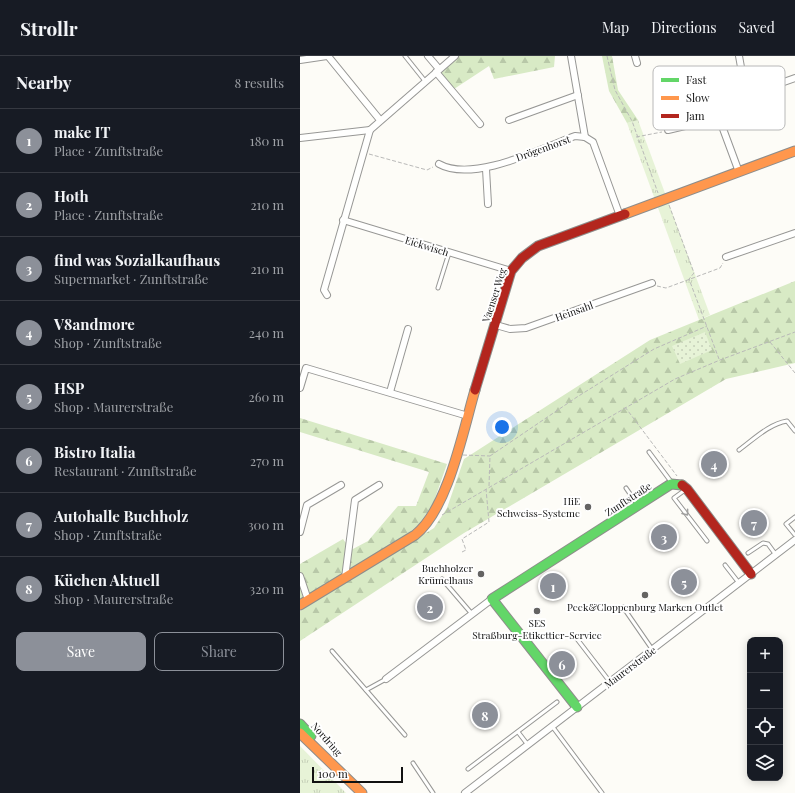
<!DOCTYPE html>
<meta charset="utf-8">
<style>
body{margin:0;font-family:"Playfair Display",serif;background:#242831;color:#f1f3f6}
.controls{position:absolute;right:12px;bottom:12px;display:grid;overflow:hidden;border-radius:8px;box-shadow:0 2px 10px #0003}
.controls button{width:36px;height:36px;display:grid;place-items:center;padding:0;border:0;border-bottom:1px solid #363941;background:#171b24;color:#f1f3f6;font:20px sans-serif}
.scale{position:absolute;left:12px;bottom:10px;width:91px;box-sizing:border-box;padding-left:4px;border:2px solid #111;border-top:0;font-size:11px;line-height:14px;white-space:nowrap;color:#111;-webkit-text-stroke:3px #fff;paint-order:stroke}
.you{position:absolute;left:202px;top:371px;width:14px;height:14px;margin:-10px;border:3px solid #fff;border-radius:50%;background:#1a73e8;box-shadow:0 0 0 6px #1a73e833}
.badge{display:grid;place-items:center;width:26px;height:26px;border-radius:50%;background:#8c9099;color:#fff;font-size:13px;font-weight:700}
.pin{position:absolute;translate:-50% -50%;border:2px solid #fff;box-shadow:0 1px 4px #0006}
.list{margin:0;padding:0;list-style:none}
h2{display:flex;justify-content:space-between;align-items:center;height:52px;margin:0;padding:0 16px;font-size:17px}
h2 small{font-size:13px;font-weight:400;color:#9ea1a6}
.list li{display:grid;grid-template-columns:26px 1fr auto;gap:12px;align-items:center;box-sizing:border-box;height:64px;padding:0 16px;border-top:1px solid #363941}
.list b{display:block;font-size:15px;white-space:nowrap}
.list p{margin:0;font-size:13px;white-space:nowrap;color:#9ea1a6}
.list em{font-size:13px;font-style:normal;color:#9ea1a6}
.actions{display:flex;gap:8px;padding:12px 16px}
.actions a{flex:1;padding:9px 0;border:1px solid #8c9099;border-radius:8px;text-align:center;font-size:14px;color:#8c9099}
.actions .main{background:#8c9099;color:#fff}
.icon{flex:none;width:22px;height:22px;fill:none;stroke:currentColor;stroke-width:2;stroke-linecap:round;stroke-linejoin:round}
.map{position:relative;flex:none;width:495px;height:737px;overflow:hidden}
header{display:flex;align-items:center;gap:24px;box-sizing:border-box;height:56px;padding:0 20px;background:#171b24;border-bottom:1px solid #363941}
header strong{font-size:19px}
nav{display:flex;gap:22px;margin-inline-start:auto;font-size:14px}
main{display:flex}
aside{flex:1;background:#171b24}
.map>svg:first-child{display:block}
.grass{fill:url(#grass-tufts)}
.forest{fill:url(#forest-firs)}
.park{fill:url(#park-dots)}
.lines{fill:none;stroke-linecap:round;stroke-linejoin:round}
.lane-casing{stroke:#979795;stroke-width:5}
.street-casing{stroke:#979795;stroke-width:8}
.fast-casing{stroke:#8e8d8b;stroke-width:11}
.slow-casing{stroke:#8e8d8b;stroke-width:11}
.jam-casing{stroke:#8e8d8b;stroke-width:11}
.path{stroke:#b9b9b8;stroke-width:1;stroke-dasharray:4 2;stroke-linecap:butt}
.lane{stroke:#fffffe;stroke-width:3}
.street{stroke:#fffffe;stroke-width:6}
.fast{stroke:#63d668;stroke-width:9}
.slow{stroke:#ff974d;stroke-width:9}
.jam{stroke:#b3261e;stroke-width:9}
.oneway{stroke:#a0a09f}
.poi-dot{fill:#646362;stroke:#fff;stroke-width:1.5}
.labels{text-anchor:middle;stroke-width:4;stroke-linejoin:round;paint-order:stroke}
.street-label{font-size:10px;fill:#111;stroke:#fff}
.poi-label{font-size:10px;fill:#111;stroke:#fff;text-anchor:end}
.key{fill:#fff;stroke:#b8b8b8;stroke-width:1}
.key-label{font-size:11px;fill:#111}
</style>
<header>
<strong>Strollr</strong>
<nav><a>Map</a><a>Directions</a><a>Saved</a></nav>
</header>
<main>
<aside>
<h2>Nearby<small>8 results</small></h2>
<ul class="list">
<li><span class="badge">1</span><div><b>make IT</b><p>Place · Zunftstraße</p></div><em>180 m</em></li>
<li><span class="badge">2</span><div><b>Hoth</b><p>Place · Zunftstraße</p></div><em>210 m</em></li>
<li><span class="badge">3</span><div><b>find was Sozialkaufhaus</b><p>Supermarket · Zunftstraße</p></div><em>210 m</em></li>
<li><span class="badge">4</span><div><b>V8andmore</b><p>Shop · Zunftstraße</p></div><em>240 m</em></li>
<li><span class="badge">5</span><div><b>HSP</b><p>Shop · Maurerstraße</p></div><em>260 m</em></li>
<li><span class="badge">6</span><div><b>Bistro Italia</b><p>Restaurant · Zunftstraße</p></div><em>270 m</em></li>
<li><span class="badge">7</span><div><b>Autohalle Buchholz</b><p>Shop · Zunftstraße</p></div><em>300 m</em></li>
<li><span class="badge">8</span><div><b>Küchen Aktuell</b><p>Shop · Maurerstraße</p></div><em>320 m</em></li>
</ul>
<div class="actions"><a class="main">Save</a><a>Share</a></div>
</aside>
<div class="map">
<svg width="495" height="737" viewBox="0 0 495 737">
<defs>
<pattern id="grass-tufts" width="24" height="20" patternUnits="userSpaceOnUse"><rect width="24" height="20" fill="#e7f3d7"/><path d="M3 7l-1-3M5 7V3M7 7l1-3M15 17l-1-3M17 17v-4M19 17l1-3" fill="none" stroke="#c5cfb8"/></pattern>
<pattern id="forest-firs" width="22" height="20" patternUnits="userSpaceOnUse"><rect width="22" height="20" fill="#d8eac5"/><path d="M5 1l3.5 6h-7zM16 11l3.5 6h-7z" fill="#b8c8a8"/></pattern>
<pattern id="park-dots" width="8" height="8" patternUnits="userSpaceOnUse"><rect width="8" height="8" fill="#e7f3d7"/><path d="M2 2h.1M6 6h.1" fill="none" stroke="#c5cfb8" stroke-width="1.8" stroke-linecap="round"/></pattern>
</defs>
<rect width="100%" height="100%" fill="#fdfcf7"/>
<g class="grass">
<path d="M338,64L410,259L399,264L327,67Z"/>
<path d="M0,690L46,737H0Z"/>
</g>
<g class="forest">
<path d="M155,0H255L254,11L194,23L189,10L151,35L136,16Z"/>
<path d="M302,0H312L318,34L338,64L327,67L309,35Z"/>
<path d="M495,225V307L426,323L164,477L0,585V555L134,472L147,452L164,403L350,284Z"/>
<path d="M0,362L147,408L133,448L119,468L102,483L0,544V508L43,483L51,494L68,485L98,450H116L129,416L0,376Z"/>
</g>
<path class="park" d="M405,276L412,294L380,308L372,290Z"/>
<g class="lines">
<g class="lane-casing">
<g id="lane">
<path d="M105,0L125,25"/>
<path d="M387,37L392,42L399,66"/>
<path d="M138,232L149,197"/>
<path d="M439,394C454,383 469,368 487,365L495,375"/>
<path d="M349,396L372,427"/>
<path d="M326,432L337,448"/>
<path d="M385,434L374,442L407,485"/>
<path d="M495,461L486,468L495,479"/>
<path d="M448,497L463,487L468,488L476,499"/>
<path d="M425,509L439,527"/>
<path d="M142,523L172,558"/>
<path d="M323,551L352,593"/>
<path d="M274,579L310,626"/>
<path d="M32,595L105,679"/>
<path d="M66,634L86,623"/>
<path d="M252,670L302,737"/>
<path d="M218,676L228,689"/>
<path d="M113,707L133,737"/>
<path d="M168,713L257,646"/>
</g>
</g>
<g class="street-casing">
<g id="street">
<path d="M28,0L80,64"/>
<path d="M128,0L139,13"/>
<path d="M271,0L285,81"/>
<path d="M335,0L337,7"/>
<path d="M439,0L446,39"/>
<path d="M0,4L27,0"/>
<path d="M136,16L180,68"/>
<path d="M209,64L278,39"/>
<path d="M368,74L419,62"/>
<path d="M0,82L70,74"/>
<path d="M139,108C173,127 240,93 275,80L285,81L293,86L320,160"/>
<path d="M186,113L188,148"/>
<path d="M439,116L419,62L421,53L427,46L495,22"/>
<path d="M43,164L211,215"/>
<path d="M426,201L495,177"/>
<path d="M27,239L24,234L70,74L155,0"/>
<path d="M196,269L210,273L226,272L352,227"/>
<path d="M0,332L6,312L168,360"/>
<path d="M90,336L108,273"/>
<path d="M0,476L7,449L41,429"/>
<path d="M0,520L8,544"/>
<path d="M45,522L55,444L79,429"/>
<path d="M86,623L192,543"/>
<path d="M165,737L495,484"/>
</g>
</g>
<g class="fast-casing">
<g id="fast">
<path d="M277,651L192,543L371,428L382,429"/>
<path d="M0,668L11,680"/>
</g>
</g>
<g class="slow-casing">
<g id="slow">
<path d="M325,158L495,95"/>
<path d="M0,549L115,479C148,453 163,375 175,334"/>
<path d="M0,677L62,737"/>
</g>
</g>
<g class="jam-casing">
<g id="jam">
<path d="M175,334L211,215L222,202L238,190L325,158"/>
<path d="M382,429L387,433L451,518"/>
</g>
</g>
<g class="path">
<path d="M307,0L315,34L332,65L358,137"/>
<path d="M336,81L362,76"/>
<path d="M69,98L127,114L133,111"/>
<path d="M369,149L394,217L389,223L419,303"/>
<path d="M357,230L366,232L420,212L423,207"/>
<path d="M470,286L495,317"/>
<path d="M325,351L377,420"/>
<path d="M163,399L190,400"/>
<path d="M189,430L190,400L277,341L354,293L407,270"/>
<path d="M142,459L375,323L420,304L495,276"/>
<path d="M162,496L166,494L162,483L189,466L186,433"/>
</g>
<use href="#lane" class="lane"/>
<use href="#street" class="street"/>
<use href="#fast" class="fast"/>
<use href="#slow" class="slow"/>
<use href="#jam" class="jam"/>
</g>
<defs><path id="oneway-chevron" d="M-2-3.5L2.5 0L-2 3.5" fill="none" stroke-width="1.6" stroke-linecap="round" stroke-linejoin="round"/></defs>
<use class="oneway" href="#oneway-chevron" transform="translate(386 457) rotate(53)"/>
<g class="poi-dot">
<circle cx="288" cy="451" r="4"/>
<circle cx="181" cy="518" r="4"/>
<circle cx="345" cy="539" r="4"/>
<circle cx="237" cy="555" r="4"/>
</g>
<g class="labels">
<g class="street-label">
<text transform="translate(243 92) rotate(-20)" y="4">Drögenhorst</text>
<text transform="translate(127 190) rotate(17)" y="4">Eickwisch</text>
<text transform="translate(194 239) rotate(-72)" y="4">Vaenser Weg</text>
<text transform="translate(274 255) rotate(-20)" y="4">Heinsahl</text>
<text transform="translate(328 443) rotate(-33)" y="4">Zunftstraße</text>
<text transform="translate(330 611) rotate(-37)" y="4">Maurerstraße</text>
<text transform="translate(27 683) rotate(49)" y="4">Nordring</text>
</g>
<g class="poi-label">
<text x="280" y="449">HiE<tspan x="280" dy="12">Schweiss-Systeme</tspan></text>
<text x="173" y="516">Buchholzer<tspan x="173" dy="12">Krümelhaus</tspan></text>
<text x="345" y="555" text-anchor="middle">Peek&amp;Cloppenburg Marken Outlet</text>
<text x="237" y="571" text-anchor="middle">SES<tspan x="237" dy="12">Straßburg-Etikettier-Service</tspan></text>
</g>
</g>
<rect x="353" y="10" width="132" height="64" rx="6" class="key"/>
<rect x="361" y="22" width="18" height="4" fill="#63d668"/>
<rect x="361" y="40" width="18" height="4" fill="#ff974d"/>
<rect x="361" y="58" width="18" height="4" fill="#b3261e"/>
<g class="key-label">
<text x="386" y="28">Fast</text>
<text x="386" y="46">Slow</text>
<text x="386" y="64">Jam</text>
</g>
</svg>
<div class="controls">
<button>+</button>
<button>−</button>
<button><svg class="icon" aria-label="locate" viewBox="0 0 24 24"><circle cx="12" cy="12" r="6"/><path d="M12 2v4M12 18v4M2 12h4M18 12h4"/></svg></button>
<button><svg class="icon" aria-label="layers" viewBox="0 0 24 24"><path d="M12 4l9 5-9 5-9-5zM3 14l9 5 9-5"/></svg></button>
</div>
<div class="scale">100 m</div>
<div class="you"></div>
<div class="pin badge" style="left:253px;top:530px">1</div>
<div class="pin badge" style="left:130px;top:551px">2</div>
<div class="pin badge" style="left:364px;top:481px">3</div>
<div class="pin badge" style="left:414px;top:408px">4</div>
<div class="pin badge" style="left:384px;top:526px">5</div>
<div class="pin badge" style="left:262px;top:608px">6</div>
<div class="pin badge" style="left:454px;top:467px">7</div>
<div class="pin badge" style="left:185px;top:659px">8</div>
</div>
</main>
